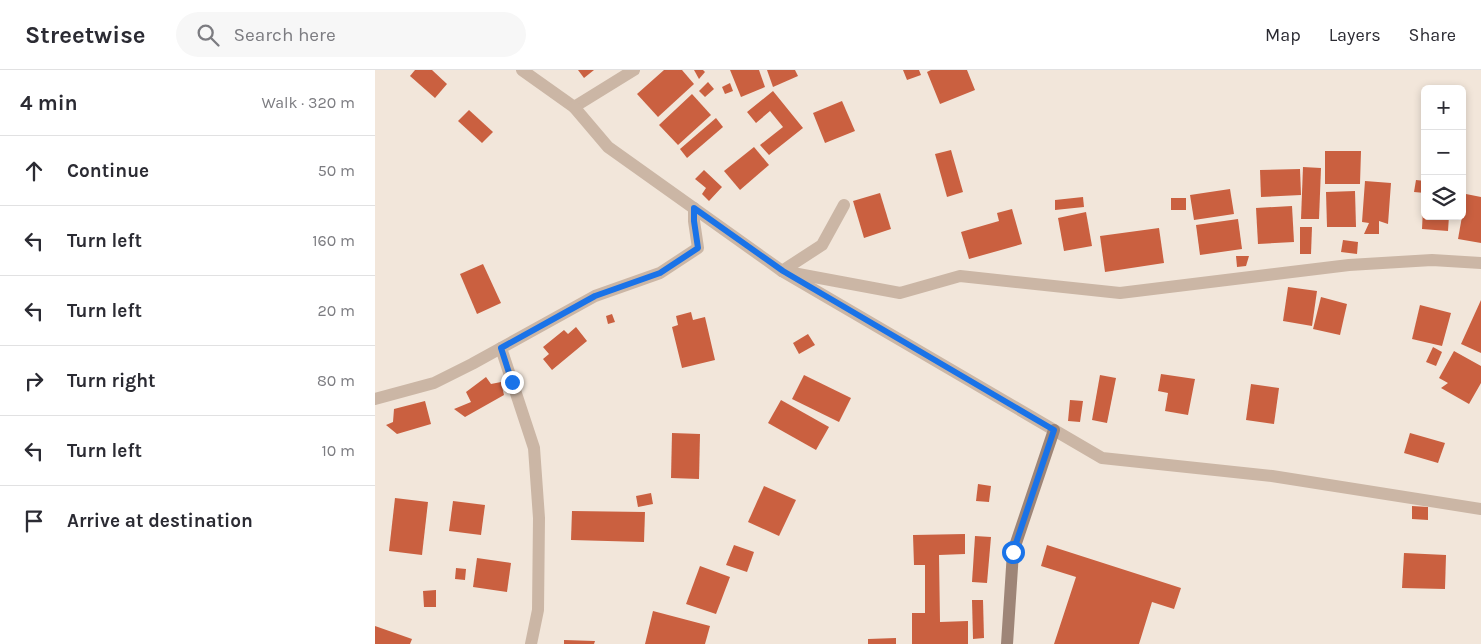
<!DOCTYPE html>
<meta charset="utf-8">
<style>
body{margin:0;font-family:Karla,sans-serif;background:#f7f7f7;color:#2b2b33}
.controls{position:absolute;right:15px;top:15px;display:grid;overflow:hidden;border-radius:8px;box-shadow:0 2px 8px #0003}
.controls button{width:45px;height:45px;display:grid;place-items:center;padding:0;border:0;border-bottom:1px solid #e1e1e2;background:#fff;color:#2b2b33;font:25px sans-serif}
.stop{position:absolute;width:15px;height:15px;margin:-11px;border:4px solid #1a73e8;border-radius:50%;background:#fff}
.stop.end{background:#1a73e8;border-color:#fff;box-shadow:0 1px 5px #0008}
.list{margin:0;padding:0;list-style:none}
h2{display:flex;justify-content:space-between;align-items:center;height:65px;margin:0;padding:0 20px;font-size:21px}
h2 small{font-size:16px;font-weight:400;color:#7c7c81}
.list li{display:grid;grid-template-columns:32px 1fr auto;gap:15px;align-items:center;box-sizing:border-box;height:70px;padding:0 20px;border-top:1px solid #e1e1e2}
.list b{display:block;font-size:19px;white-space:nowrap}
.list em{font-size:16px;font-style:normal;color:#7c7c81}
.icon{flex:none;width:28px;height:28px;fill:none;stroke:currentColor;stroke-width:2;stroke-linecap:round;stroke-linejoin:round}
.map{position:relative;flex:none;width:1106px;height:574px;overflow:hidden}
header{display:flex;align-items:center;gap:30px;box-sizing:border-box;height:70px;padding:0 25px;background:#fff;border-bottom:1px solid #e1e1e2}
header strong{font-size:24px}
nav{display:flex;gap:28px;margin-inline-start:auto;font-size:18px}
.search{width:350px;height:45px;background:#f7f7f7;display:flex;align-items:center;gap:12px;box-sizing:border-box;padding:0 18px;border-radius:28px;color:#7c7c81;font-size:19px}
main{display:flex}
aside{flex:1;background:#fff}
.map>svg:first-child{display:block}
.building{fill:#ca6040}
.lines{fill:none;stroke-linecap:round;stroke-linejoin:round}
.street{stroke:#cbb6a5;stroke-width:12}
.secondary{stroke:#9e8577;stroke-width:12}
.route{stroke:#1a73e8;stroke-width:6}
</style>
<header>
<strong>Streetwise</strong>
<div class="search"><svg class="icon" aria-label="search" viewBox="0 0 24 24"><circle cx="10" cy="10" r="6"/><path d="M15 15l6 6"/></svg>Search here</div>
<nav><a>Map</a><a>Layers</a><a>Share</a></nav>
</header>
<main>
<aside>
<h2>4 min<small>Walk · 320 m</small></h2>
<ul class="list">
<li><svg class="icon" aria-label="ahead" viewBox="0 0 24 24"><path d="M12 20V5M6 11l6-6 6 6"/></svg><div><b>Continue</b></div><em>50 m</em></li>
<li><svg class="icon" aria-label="left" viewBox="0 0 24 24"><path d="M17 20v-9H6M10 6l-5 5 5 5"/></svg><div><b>Turn left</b></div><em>160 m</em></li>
<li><svg class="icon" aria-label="left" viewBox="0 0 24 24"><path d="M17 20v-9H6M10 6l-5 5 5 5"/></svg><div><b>Turn left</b></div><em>20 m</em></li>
<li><svg class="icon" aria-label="right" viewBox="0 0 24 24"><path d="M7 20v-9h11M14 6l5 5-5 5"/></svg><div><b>Turn right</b></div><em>80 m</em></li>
<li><svg class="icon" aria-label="left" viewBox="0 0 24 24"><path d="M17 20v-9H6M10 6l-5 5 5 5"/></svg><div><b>Turn left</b></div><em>10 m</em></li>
<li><svg class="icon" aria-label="arrive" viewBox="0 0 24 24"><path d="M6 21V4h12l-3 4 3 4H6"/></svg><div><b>Arrive at destination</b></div></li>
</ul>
</aside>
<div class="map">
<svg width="1106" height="574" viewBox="0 0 1106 574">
<rect width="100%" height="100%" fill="#f2e6da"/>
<g class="building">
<path d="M40,0H57L72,14L60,28L35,6Z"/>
<path d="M203,0H219L209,8Z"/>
<path d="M289,0H307L319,14L283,47L262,24Z"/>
<path d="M319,0H328L330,2L324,9Z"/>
<path d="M355,0H384L390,17L366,27Z"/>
<path d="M392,0H420L423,6L398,17Z"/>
<path d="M528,0H544L546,5L532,10Z"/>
<path d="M556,0H592L600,20L565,34L552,2Z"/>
<path d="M333,12L339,19L330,27L324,21Z"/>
<path d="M355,13L358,21L350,24L347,17Z"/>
<path d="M398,21L428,58L394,85L385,75L408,57L395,41L381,53L372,42Z"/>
<path d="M317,24L336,45L303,75L284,55Z"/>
<path d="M467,31L480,61L450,73L438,43Z"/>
<path d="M94,40L118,62L107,73L83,51Z"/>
<path d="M341,48L348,57L312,88L305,79Z"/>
<path d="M379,77L394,95L365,120L349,101Z"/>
<path d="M576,80L588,122L572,127L560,84Z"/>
<path d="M950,81H986L985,114H950Z"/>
<path d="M928,97L946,98L944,149H926Z"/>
<path d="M925,99L926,125L886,127L885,100Z"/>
<path d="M329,100L347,117L334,131L327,124L331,118L320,109Z"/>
<path d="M1041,110L1050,111V123L1039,122Z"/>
<path d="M990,111L1016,113L1013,154L1004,151V164H989L994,153L987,152Z"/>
<path d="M855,119L859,144L819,150L815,125Z"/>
<path d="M980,121L981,157H952L951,122Z"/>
<path d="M505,123L516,159L489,168L478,131Z"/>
<path d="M1091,124L1106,127V173L1083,169Z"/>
<path d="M708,127L709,137L680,140V130Z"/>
<rect x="796" y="128" width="15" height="12"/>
<path d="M917,136L919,172L883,174L881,138Z"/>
<path d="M1048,138H1050V146H1074L1073,161L1047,159Z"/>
<path d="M637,139L647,174L594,189L586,162L624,151L622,143Z"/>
<path d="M711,142L717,176L689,181L683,148Z"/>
<path d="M863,149L867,179L825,185L821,155Z"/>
<path d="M925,157H937L936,184H925Z"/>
<path d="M784,158L789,193L730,202L725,166Z"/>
<path d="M968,170L983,172L982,184L966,182Z"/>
<path d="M861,186H874L871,196L862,197Z"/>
<path d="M108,194L126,233L102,244L85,204Z"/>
<path d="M913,217L942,221L937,256L908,251Z"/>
<path d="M946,227L972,234L965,265L938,259Z"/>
<path d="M1106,230V283L1086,274Z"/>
<path d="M1045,235L1076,243L1067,276L1037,269Z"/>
<path d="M316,242L318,250L330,247L340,290L307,298L297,257L303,255L301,246Z"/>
<path d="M237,244L240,252L233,254L231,246Z"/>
<path d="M201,257L212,271L177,300L168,289L174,284L168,277L189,260L193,264Z"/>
<path d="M433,264L440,275L424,284L418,273Z"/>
<path d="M1058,277L1067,282L1061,296L1051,292Z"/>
<path d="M1079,281L1106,296V313L1094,334L1066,318L1073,313L1064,308Z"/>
<path d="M786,304L820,309L813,345L790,341L793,323L783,321Z"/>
<path d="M429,305L476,328L464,352L417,329Z"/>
<path d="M725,305L741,308L732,353L717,350Z"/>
<path d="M111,307L116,314L126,312L129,325L90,347L79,339L96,332L91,322Z"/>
<path d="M876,314L904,318L899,354L871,350Z"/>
<path d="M406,330L454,357L441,380L393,353Z"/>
<path d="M695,330L708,331L705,352L693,351Z"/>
<path d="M50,331L56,354L22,364L11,355L18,352L19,339Z"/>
<path d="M297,363L325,364L324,409L296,408Z"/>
<path d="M1035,363L1070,373L1063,393L1029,383Z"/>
<path d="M603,414L616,416L614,432L601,431Z"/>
<path d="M389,416L421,430L404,466L373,452Z"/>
<path d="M276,423L278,434L263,437L261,426Z"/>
<path d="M20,428L53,432L47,485L14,481Z"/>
<path d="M78,431L110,435L106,465L74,461Z"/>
<path d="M1037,436L1053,437V450L1037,449Z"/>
<path d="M197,441L270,442L269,472L196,470Z"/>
<path d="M590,464V484L564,485L565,552L593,551V574H537V543H550V495H539L538,465Z"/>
<path d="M600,466L616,467L612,513L597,512Z"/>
<path d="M359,475L379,482L372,502L351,495Z"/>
<path d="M672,475L806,518L799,539L777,532L764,574H679L701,507L666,496Z"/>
<path d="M1029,483L1071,485L1070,519L1027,518Z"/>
<path d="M102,488L136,493L132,522L98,517Z"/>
<path d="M325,496L355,507L341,544L311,534Z"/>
<path d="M81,498L91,499L90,510L80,509Z"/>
<path d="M61,520V537H49L48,521Z"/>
<path d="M597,530H608L609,568L598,569Z"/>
<path d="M278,541L335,556L330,574H270Z"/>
<path d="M0,556L37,569L35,574H0Z"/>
<path d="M521,568V574H493V569Z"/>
<path d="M189,570L220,571L219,574H189Z"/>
</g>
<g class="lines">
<g class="street">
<path d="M147,0L199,37L259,0"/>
<path d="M199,37L233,77L407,201L525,223L585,206L745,223L974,195L1057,190L1106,193"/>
<path d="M469,135L447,175L407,201L727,388L897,406L1106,439"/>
<path d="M126,278L159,378L164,448L163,540L156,574"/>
<path d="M0,329L59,313L97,294L220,226L285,203L323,178L319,151V138"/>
</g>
<path class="secondary" d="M632,574L638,482L679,360"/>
</g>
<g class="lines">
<path class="route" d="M137,312L126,278L220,226L285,203L323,178L319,151V138L408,201L679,360L638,482"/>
</g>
</svg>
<div class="controls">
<button>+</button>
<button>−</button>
<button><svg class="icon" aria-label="layers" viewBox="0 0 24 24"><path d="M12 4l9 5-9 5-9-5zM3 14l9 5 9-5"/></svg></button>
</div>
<div class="stop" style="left:638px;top:482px"></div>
<div class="stop end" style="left:137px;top:312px"></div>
</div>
</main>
